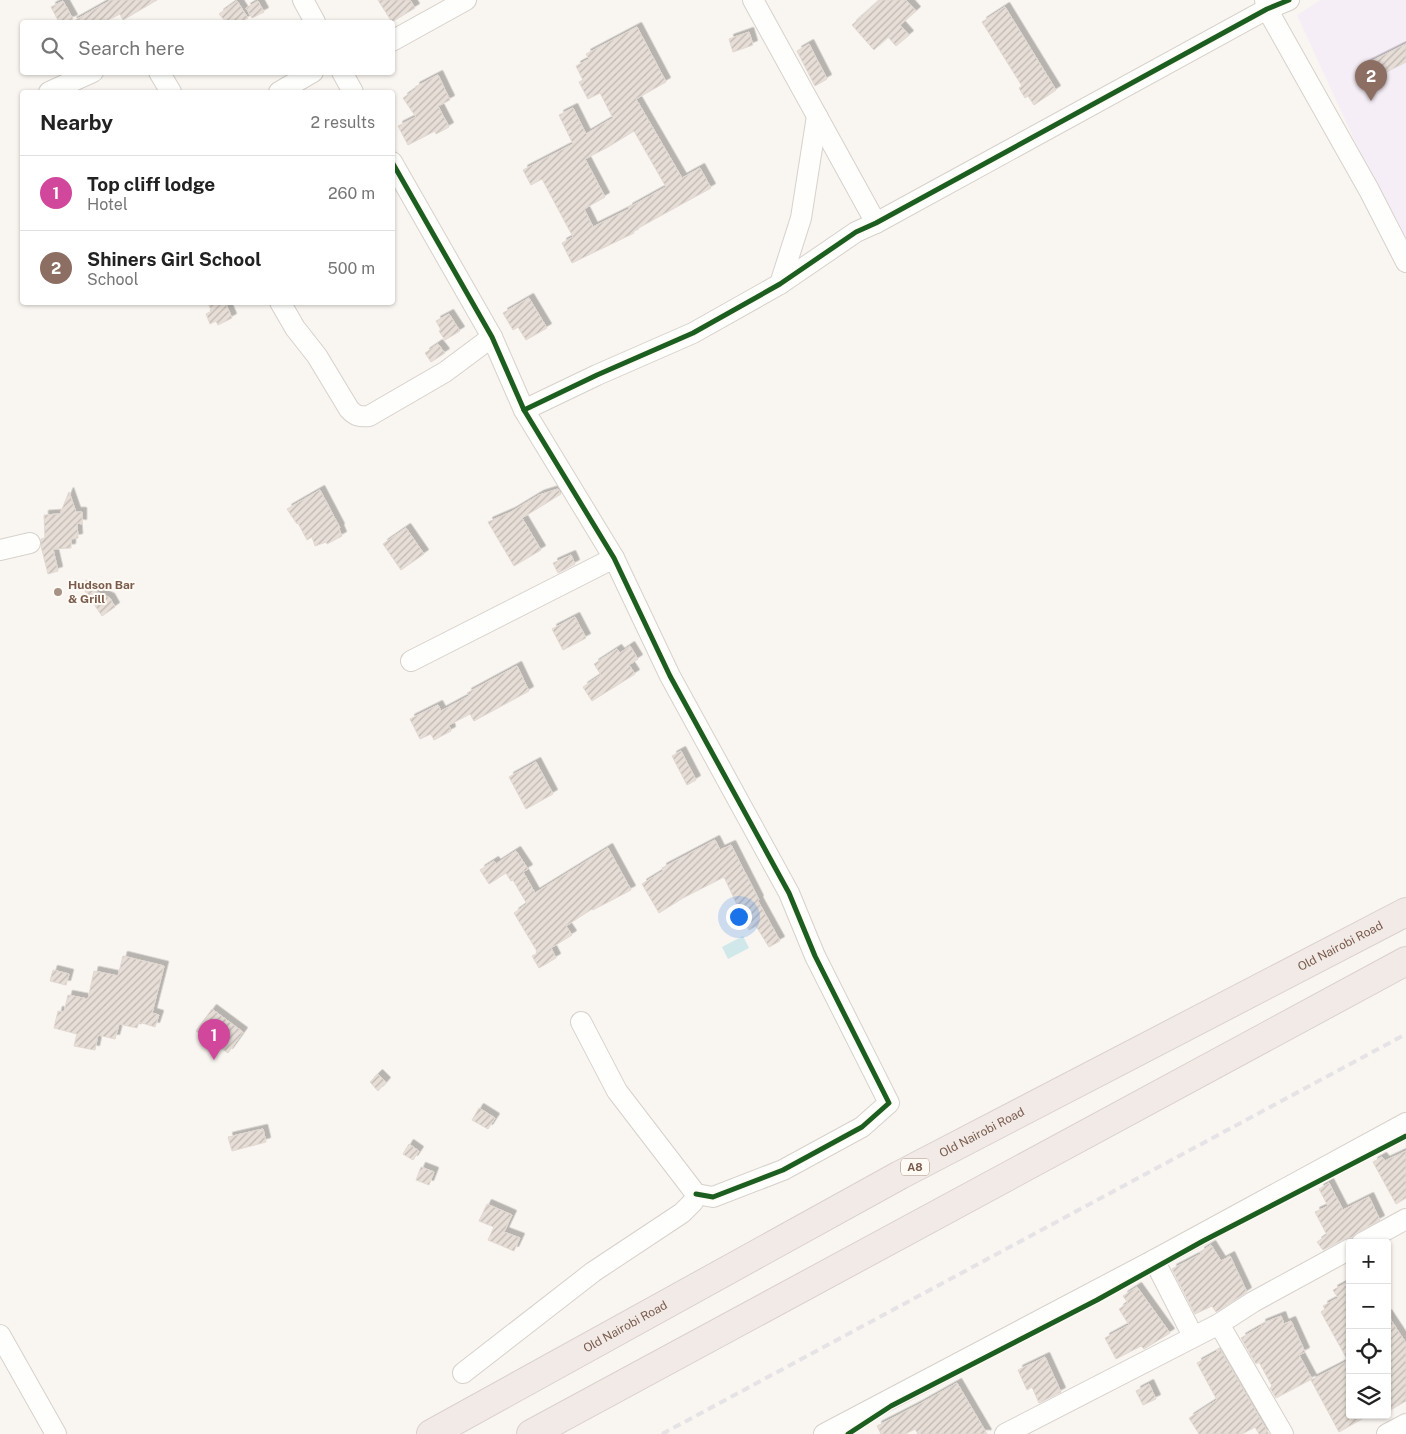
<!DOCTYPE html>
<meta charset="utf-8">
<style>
body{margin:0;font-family:"Public Sans",sans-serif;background:#f6f6f6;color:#222}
.controls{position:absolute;right:15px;bottom:15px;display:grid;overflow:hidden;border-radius:5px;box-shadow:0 1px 4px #0004}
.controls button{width:45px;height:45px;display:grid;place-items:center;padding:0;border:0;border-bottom:1px solid #e0e0e0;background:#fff;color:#222;font:25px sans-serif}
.you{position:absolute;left:738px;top:916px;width:18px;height:18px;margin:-12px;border:4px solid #fff;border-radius:50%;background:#1a73e8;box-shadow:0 0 0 8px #1a73e833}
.badge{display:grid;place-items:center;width:32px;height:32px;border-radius:50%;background:#0b8043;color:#fff;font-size:16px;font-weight:700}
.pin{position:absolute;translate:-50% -41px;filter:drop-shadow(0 1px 2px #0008)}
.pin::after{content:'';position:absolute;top:26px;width:18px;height:15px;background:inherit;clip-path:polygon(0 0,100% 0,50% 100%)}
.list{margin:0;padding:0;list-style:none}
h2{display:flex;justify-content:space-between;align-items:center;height:65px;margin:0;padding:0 20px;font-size:21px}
h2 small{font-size:16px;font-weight:400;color:#767676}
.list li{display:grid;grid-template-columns:32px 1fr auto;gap:15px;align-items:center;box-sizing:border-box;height:75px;padding:0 20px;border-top:1px solid #e0e0e0}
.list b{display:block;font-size:19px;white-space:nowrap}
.list p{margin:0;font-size:16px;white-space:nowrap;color:#767676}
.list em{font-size:16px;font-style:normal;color:#767676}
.icon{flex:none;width:28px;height:28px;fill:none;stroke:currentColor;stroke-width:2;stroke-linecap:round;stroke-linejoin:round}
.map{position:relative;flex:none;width:1406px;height:1434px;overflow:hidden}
.search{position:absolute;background:#fff;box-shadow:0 1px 4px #0004;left:20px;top:20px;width:375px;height:55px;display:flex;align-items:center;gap:12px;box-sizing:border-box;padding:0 18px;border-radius:5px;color:#767676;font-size:19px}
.panel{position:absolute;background:#fff;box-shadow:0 1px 4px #0004;left:20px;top:90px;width:375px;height:215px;border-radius:5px}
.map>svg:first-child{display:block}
.education{fill:#f6eef6}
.water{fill:#d0e8ea}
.building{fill:url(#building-hatch);stroke:#e2d8d2;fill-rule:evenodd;filter:url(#shadow)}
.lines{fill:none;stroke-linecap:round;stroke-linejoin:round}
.minor-casing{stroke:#d7d1cb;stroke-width:22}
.highway-casing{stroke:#dad1cc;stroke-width:30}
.minor{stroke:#fefefd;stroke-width:20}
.highway{stroke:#f2eae7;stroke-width:28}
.rail{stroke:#e6e3e7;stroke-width:4;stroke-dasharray:8 5;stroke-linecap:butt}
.cycleway-casing{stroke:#fffaf3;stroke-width:8}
.cycleway{stroke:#1b5e20;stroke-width:5}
.poi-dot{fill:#a69286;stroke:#fffaf3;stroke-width:2}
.labels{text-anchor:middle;stroke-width:4;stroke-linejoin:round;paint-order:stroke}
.shield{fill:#fffaf3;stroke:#a28b7f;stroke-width:1}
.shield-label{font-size:11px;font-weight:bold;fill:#7a5c4d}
.poi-label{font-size:12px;font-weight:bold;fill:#7a5c4d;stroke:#fffaf3;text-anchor:start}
.street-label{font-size:12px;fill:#7a5c4d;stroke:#fffaf3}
</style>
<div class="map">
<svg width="1406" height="1434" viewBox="0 0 1406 1434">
<defs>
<pattern id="building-hatch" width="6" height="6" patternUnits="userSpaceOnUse" patternTransform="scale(1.25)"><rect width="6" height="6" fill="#e6ded7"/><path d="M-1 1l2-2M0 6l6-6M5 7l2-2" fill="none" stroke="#bfb7b1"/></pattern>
<filter id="shadow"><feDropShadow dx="4.5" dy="-4.5" stdDeviation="0" flood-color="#0004"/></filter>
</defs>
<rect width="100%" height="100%" fill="#f9f5f0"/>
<path class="education" d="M1321,0H1406V246L1376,187L1297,15Z"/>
<path class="water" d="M743,936L749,948L728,959L722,947Z"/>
<g class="building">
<path d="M111,0H157L123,20L120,14L104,22H72Z"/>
<path d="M378,0H410L415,8L392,22Z"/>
<path d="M880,0H906L916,11L900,25L909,35L896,46L888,37L874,50L852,25Z"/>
<path d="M63,1L73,19L66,22H59L51,7Z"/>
<path d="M237,1L248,18L241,22H226L219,14Z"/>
<path d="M258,1L264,12L252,18L246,8Z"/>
<path d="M1005,7L1056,90L1034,105L1028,96L1025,98L1019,88L1022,86L982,22Z"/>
<path d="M637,27L666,82L636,99L682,178L700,168L711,188L633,231L634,233L572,263L562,243L573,237L542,179L531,185L523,170L573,144L559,115L573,108L586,134L613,118L600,93L588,99L579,82L583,80L576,66L589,59L586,54ZM634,131L666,187L628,208L629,209L593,227L584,209L605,197L585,159L608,147Z"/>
<path d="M749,32L753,45L733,52L729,39Z"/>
<path d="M809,44L827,79L815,86L797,51Z"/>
<path d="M1406,44V62L1371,80L1364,65Z"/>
<path d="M438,75L450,100L438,106L449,127L436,134L435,131L408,145L398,126L416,117L403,98L416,89L415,87Z"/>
<path d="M529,298L547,328L526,340L518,327L513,330L503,313Z"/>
<path d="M207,302H225L232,318L218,325L216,321L210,324L206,314L212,311Z"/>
<path d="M449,314L460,331L445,340L439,331L441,330L436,321Z"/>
<path d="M438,344L445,353L431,362L425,353Z"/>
<path d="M558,489L561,494L522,518L541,550L514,566L488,522L511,512L539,495Z"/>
<path d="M320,490L340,528L339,529L342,536L327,544L326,542L315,546L312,537L307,540L298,523L297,524L287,509Z"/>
<path d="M69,492L76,512H82V524L77,523L78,538L71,539V548L53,549L58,571L48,574L41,546V539L45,538L44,515L60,514Z"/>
<path d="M406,528L424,554L401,570L383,544Z"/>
<path d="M571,555L575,564L558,573L553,563Z"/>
<path d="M81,585L110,598L115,607L102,616Z"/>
<path d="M575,617L586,638L563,650L552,629Z"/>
<path d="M630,646L638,659L629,665L635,674L592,701L583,687L601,675L594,664L617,649L620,653Z"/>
<path d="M517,666L529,691L474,721L470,714L449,725L451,731L434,740L431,734L420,739L410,719L438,705L441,711L469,696L467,693Z"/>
<path d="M681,751L696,780L687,785L672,756Z"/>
<path d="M536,762L553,794L526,809L509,777Z"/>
<path d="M715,840L720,850L731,845L759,900L758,901L780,941L769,947L756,926L749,930L724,877L683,898L659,913L642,884L663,871L662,868Z"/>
<path d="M608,848L631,890L593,910L592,909L566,926L572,935L551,948L556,958L539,968L532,956L538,953L514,913L527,904L513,880L511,881L506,873L489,884L480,870L494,861L496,864L516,851L528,869L523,872L535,893Z"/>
<path d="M123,956L164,966L152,1013L159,1015L155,1027L139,1022L137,1028L119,1024L115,1039L98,1035L95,1050L74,1046L77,1034L54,1028L58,1011L64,1012L68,995L88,999L94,971L118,976Z"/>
<path d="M53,970L69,974L66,985L50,981Z"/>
<path d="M212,1009L243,1032L228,1053L196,1031Z"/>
<path d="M378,1074L386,1082L378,1091L370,1082Z"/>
<path d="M479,1108L495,1118L488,1129L472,1120Z"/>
<path d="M263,1129L266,1142L232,1151L228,1137Z"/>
<path d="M409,1144L419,1151L413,1160L403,1154Z"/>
<path d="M1406,1151V1198L1396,1204L1373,1162L1382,1157L1385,1161Z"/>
<path d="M421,1167L434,1172L429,1185L416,1180Z"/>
<path d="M1329,1183L1343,1210L1369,1197L1380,1220L1356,1233L1352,1237L1344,1239L1323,1250L1317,1242L1327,1235L1315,1212L1328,1206L1319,1189Z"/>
<path d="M487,1204L512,1215L504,1232L520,1238L514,1251L488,1240L494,1227L479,1221Z"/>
<path d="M1211,1245L1221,1261L1230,1256L1247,1292L1216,1312L1212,1306L1195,1314L1172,1269L1201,1254L1200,1252Z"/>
<path d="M1350,1281V1415H1369L1339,1432L1311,1380L1348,1361L1321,1312L1325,1309L1323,1306L1338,1298L1333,1290Z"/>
<path d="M1137,1287L1170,1333L1144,1349L1141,1346L1116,1359L1105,1338L1129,1325L1119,1309L1128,1303L1123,1296Z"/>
<path d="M1387,1314L1406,1343V1401L1387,1412Z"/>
<path d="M1281,1316L1284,1324L1291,1321L1305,1352L1299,1355L1312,1379L1276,1398L1270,1388L1272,1386L1259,1362L1256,1364L1241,1338L1262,1326L1261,1324Z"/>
<path d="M1220,1349L1269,1434H1259L1255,1427L1242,1434H1199L1189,1418L1217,1400L1197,1363L1217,1352L1216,1351Z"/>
<path d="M1045,1357L1061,1392L1039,1403L1032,1387L1027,1390L1018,1370Z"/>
<path d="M957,1383L987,1434H918L915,1429L905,1434H881L877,1426L918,1405Z"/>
<path d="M1149,1384L1156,1399L1143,1405L1136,1391Z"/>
</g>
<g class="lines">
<g class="minor-casing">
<g id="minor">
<path d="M303,0L315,22"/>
<path d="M753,0L876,223"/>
<path d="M1265,0L1267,9L1369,190L1406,262"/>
<path d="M392,41L466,0"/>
<path d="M159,72L171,92"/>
<path d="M342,72L353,92"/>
<path d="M49,92L93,72"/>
<path d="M279,92L313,72"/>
<path d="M392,162L492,337L524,410L614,558L670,676L789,893L815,956L889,1103L862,1127L783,1170L713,1197L696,1194"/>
<path d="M780,284L801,218L817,116"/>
<path d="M280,302L295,328L317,356L349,409C355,416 360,417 369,416L445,372L492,337"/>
<path d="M524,410L597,375L693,333L780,284L856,232L876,223L1267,9L1289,0"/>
<path d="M0,550L30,543"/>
<path d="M411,661L614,558"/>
<path d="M1362,1243L1406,1219"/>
<path d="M1154,1260L1193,1336"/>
<path d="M1219,1324L1283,1434"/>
<path d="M0,1335L56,1434"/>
<path d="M463,1373L593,1272L682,1213L693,1202L696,1194L617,1091L581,1022"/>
<path d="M824,1434L1154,1260L1406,1123"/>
<path d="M1005,1434L1219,1324L1253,1302L1350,1249"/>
<path d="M1387,1434L1406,1424"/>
</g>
</g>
<g class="highway-casing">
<g id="highway">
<path id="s1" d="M431,1434L900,1175L1406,912"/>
<path d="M531,1434L1406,961"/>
</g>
</g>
<use href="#minor" class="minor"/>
<use href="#highway" class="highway"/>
<path class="rail" d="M662,1434L1406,1034"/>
<g class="cycleway-casing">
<g id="cycleway">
<path d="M392,162L492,337L524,410L614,558L670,676L789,893L815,956L889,1103L862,1127L783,1170L713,1197L696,1194"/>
<path d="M524,410L597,375L693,333L780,284L856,232L876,223L1267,9L1289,0"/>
<path d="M848,1434L891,1406L1097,1300L1203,1241L1406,1136"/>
</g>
</g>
<use href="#cycleway" class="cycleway"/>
</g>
<circle class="poi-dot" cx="58" cy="592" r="5"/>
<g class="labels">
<rect class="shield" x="901" y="1158.5" width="28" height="17" rx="4"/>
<g class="shield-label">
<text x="915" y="1171">A8</text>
</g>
<g class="poi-label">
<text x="68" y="589">Hudson Bar<tspan x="68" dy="14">&amp; Grill</tspan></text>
</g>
<g class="street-label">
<text dy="4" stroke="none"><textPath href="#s1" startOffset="1032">Old Nairobi Road</textPath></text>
<text dy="4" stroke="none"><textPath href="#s1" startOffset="628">Old Nairobi Road</textPath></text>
<text dy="4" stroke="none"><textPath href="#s1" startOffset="222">Old Nairobi Road</textPath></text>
</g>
</g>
</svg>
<div class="controls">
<button>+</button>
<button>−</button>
<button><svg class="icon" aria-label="locate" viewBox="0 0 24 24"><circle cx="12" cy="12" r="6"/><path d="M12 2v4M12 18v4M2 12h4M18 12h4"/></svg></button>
<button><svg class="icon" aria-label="layers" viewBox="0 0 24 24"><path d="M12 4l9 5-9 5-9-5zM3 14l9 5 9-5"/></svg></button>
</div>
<div class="you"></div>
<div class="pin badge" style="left:214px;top:1060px;background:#d1479c">1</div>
<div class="pin badge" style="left:1371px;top:101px;background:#8d6e63">2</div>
<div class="search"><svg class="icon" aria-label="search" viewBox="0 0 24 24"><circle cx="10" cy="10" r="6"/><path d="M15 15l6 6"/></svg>Search here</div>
<section class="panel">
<h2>Nearby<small>2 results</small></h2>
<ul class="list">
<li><span class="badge" style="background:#d1479c">1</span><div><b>Top cliff lodge</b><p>Hotel</p></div><em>260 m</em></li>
<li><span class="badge" style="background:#8d6e63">2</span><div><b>Shiners Girl School</b><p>School</p></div><em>500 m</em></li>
</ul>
</section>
</div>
